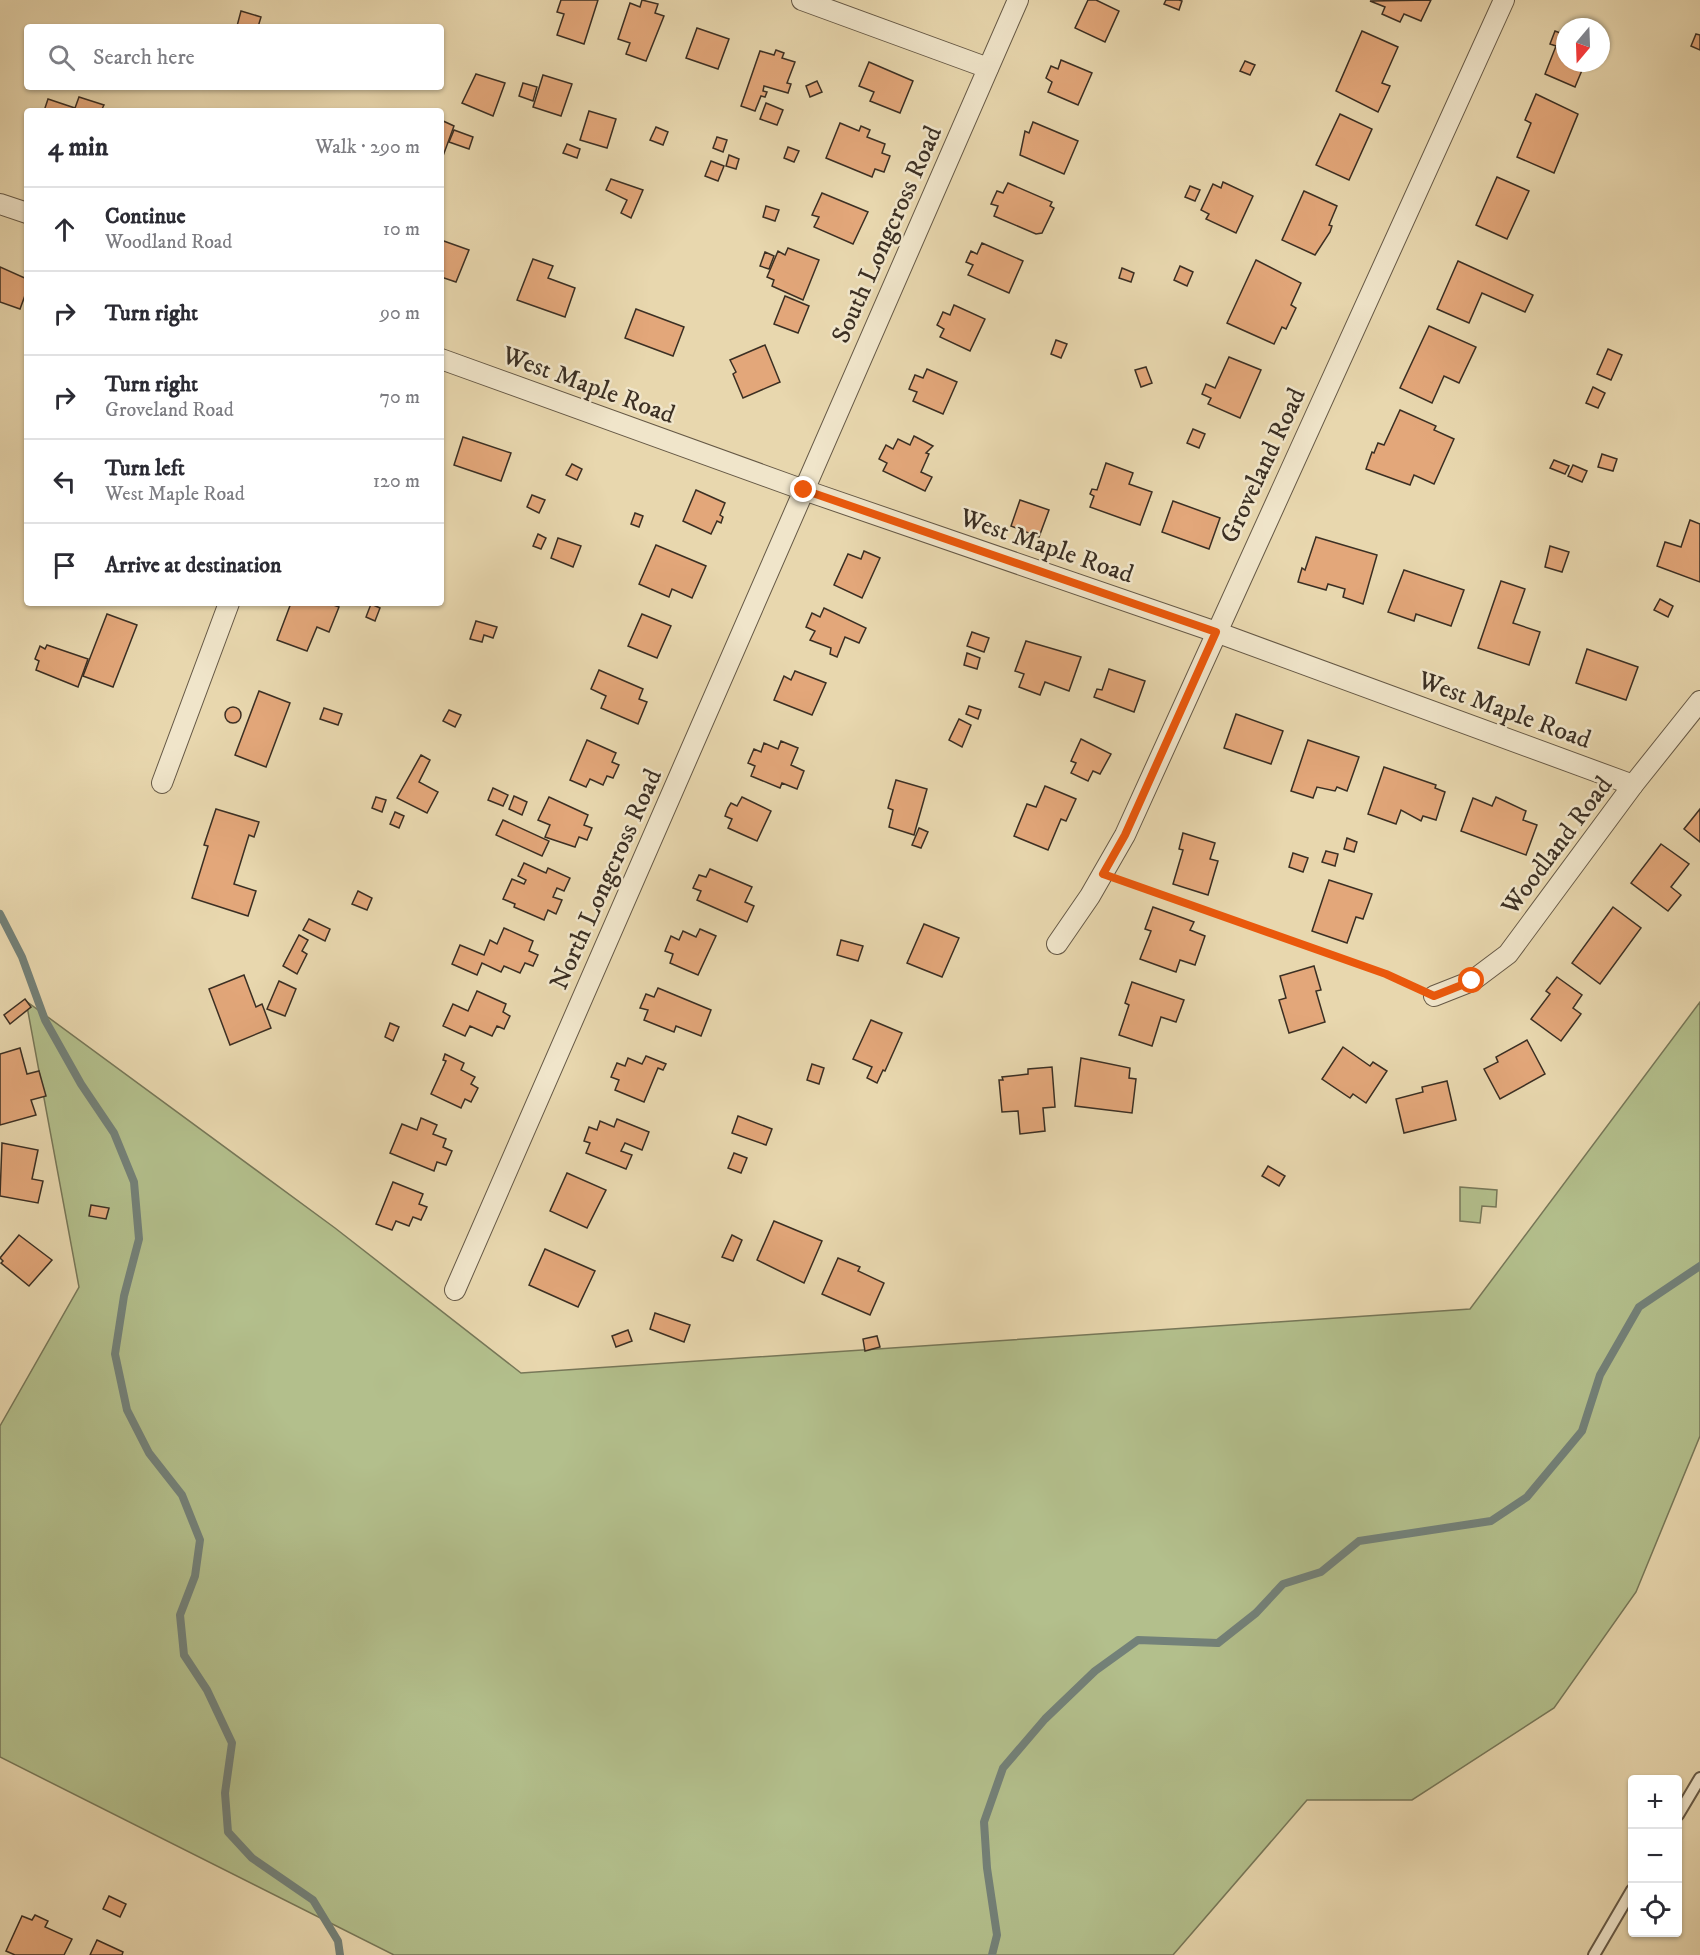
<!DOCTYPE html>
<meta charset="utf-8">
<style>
body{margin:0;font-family:"IM FELL DW Pica",serif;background:#f7f7f7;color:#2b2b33}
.controls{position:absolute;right:18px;bottom:18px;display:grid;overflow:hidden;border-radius:6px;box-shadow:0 2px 4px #0004}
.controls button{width:54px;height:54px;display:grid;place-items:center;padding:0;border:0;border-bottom:2px solid #e1e1e2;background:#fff;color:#2b2b33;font:30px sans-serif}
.compass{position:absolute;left:1556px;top:18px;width:54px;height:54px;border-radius:50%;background:#fff;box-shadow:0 2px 4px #0004;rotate:199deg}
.stop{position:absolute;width:18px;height:18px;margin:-14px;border:4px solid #ea580c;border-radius:50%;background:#fff}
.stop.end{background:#ea580c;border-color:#fff;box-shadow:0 2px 6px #0008}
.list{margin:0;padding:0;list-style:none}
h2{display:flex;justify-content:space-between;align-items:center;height:78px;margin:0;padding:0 24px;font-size:26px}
h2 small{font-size:20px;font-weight:400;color:#7c7c81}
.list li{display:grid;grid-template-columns:39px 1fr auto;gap:18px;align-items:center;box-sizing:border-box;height:84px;padding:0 24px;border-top:2px solid #e1e1e2}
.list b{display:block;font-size:22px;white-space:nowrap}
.list p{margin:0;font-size:20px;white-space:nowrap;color:#7c7c81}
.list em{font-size:20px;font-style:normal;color:#7c7c81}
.icon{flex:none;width:33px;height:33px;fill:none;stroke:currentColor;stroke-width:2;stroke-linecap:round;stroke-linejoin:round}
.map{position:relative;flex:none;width:1700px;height:1955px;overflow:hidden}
.search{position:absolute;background:#fff;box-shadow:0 2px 4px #0004;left:24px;top:24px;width:420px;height:66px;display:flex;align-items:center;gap:15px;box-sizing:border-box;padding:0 21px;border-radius:6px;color:#7c7c81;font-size:22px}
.panel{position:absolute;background:#fff;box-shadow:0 2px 4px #0004;left:24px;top:108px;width:420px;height:498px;border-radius:6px}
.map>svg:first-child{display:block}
.green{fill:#b3bf8c;stroke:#777758;stroke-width:1.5}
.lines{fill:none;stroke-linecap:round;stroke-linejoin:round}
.stream{stroke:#738179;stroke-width:8}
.building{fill:#e3a77a;stroke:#3b2f23;stroke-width:1.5}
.lane-casing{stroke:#665946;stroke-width:14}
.street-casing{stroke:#665946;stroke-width:22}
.path{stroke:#3b2f23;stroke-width:4;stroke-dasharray:4.5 3;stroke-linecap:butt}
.lane{stroke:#f0e5ca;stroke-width:10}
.street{stroke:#f0e5ca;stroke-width:20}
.route{stroke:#ea580c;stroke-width:8}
.labels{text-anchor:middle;stroke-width:5;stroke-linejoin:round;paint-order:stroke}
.street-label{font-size:26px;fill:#3b2f23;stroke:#f0e5ca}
</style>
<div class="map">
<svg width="1700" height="1955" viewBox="0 0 1700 1955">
<rect width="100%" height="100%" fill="#e8d7ae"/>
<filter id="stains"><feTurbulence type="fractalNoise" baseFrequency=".00333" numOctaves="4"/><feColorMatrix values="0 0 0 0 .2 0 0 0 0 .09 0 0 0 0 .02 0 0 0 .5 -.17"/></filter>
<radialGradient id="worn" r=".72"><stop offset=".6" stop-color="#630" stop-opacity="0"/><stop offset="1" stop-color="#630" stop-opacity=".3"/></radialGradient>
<g class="green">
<path d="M26,1001L335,1228L521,1373L1470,1309L1700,1002V1436L1636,1592L1554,1708L1412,1800H1307L1173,1955H394L0,1757V1426L79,1287Z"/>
<path d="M1460,1187L1497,1190L1496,1207L1482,1206L1480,1223L1460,1221Z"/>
</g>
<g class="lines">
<g class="stream">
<path d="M0,914L22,957L45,1020L81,1084L114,1133L134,1182L139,1239L124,1296L115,1354L127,1410L149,1453L182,1495L200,1540L195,1576L180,1615L184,1655L207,1690L232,1743L225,1793L228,1832L252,1858L313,1900L338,1941L340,1955"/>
<path d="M992,1955L997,1935L987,1868L984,1822L1003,1768L1045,1719L1095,1671L1138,1640L1218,1643L1256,1613L1283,1584L1321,1572L1359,1541L1491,1521L1527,1497L1582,1431L1600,1375L1639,1307L1700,1266"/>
</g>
</g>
<g class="building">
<path d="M561,0H598L584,44L557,35L564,14L557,12Z"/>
<path d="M642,0L658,4L655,13L664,16L646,61L626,54L630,43L618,39L630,3L640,7Z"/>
<path d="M1088,0H1096L1119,11L1105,42L1075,28Z"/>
<path d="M1166,0H1179L1182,1L1179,10L1164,4Z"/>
<path d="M1431,0L1421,21L1404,14L1400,22L1382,14L1385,7L1370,1Z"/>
<path d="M241,11L261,17L258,27L237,26Z"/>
<path d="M697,28L729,39L718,69L686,58Z"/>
<path d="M1565,28V63H1585L1575,87L1545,74L1556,46L1550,44L1555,31L1563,34Z"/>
<path d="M1362,31L1398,47L1382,83L1390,86L1378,112L1336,91Z"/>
<path d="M1696,34L1700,35V50L1691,46Z"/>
<path d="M776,50L784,53L782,58L795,62L787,83L791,84L788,93L764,86L763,91L767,92L765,97L761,96L755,111L741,106L760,51L774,55Z"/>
<path d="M1061,60L1092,73L1078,105L1048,92L1052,82L1046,78L1051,66L1058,69Z"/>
<path d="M1245,61L1255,65L1250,75L1240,71Z"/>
<path d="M869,62L913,81L900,113L870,101L874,92L859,86Z"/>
<path d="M476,74L505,83L493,116L462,103Z"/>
<path d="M543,75L572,84L561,116L533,107Z"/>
<path d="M817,81L822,92L810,97L806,86Z"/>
<path d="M523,83L537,87L533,101L519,96Z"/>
<path d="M1536,94L1578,114L1554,173L1517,157L1531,123L1525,120Z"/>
<path d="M79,97L104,105L101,111H44L48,99L75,108Z"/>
<path d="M766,103L783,110L777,125L760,119Z"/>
<path d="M589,111L616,119L607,148L580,140Z"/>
<path d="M1340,114L1372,129L1349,180L1316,165Z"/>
<path d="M441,120L454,126L443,156L441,155Z"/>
<path d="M1033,122L1078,141L1064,174L1020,155L1025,131L1029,133Z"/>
<path d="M840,123L859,131L861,126L870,130L867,137L885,144L882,153L890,156L884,172L875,169L872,177L826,158Z"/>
<path d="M656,127L668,132L663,145L650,140Z"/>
<path d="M454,130L473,137L469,149L449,142Z"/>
<path d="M717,137L727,140L723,152L713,148Z"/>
<path d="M567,144L580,149L577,158L563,153Z"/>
<path d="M788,147L799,151L794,162L784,158Z"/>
<path d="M729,155L739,159L736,169L726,166Z"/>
<path d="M711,161L724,166L718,181L705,176Z"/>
<path d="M1497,177L1529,191L1507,239L1476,225Z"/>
<path d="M611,179L643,190L631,218L621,213L627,200L606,190Z"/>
<path d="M1223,182L1253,196L1236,233L1206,219L1209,214L1201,210L1213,184L1221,188Z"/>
<path d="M1008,183L1052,202L1050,206L1054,208L1042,233L1036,234L994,216L998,206L991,204L997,191L1003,193Z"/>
<path d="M1190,186L1200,190L1195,201L1185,197Z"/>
<path d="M1304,191L1337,206L1329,225L1332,226L1330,232L1315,255L1282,240Z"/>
<path d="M822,193L868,212L853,244L814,227L819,217L812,215Z"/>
<path d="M766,206L779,210L775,221L763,217Z"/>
<path d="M441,240L469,250L456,282L441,277Z"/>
<path d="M982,243L1023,261L1009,293L968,275L973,265L966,262L971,251L977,254Z"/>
<path d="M788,248L819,260L803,300L772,286L774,280L767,277L778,251L785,255Z"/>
<path d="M765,252L774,256L769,269L760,266Z"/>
<path d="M533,259L553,266L548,278L575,288L565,317L517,300Z"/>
<path d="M1256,260L1301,283L1291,305L1296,308L1286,329L1282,327L1274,344L1227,323Z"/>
<path d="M1458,261L1533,295L1525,312L1482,293L1469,323L1437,309Z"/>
<path d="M1180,266L1193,272L1187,286L1174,280Z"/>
<path d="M0,267L27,279V290L20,309L0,302Z"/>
<path d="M1122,268L1134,273L1131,282L1119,278Z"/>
<path d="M785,296L809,306L798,333L774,324Z"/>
<path d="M954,305L985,319L970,351L940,337L944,329L937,325L939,321L943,312L950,315Z"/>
<path d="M636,309L684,327L673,356L625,338Z"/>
<path d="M1429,326L1476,347L1459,383L1444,376L1432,403L1400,388Z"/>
<path d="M1056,340L1067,344L1061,358L1051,354Z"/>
<path d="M765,345L780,382L743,398L733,374L736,372L730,360Z"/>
<path d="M1608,349L1622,355L1611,380L1597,374Z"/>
<path d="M1229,357L1261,370L1240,418L1208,404L1211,398L1202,394L1206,384L1215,388Z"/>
<path d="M1146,367L1152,383L1141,387L1135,370Z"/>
<path d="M927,369L957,382L943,414L913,401L917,392L909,389L915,375L923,378Z"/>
<path d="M1593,387L1605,393L1598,408L1586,403Z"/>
<path d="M1400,410L1436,426L1434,430L1454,439L1434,484L1414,475L1410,485L1366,469L1372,452L1374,453L1378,443L1384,445Z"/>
<path d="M1193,429L1205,434L1199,448L1187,443Z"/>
<path d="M914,436L933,446L926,453L929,454L921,472L932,477L925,491L883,471L887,463L879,459L886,445L893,449L898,439L910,445Z"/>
<path d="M463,437L511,453L501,481L454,465Z"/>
<path d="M1602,454L1617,459L1613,471L1598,467Z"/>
<path d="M1554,460L1569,466L1565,474L1550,468Z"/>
<path d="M1106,463L1133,473L1129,484L1152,492L1140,525L1090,507L1094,496L1090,494L1092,489L1097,490Z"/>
<path d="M572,464L582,469L577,480L566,475Z"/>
<path d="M1573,465L1587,471L1582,482L1568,476Z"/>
<path d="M696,490L725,503L720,515L723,517L721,523L717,521L711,534L683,521Z"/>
<path d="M532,495L545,500L539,513L527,507Z"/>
<path d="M1020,500L1049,510L1039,537L1011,526Z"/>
<path d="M1173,501L1220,518L1209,549L1162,532Z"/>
<path d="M635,513L643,516L639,527L631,524Z"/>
<path d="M1690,520L1700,524V582L1657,566L1665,542L1681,547Z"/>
<path d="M538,534L546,538L541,549L533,546Z"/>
<path d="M1316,537L1377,555L1363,604L1343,597L1345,589L1328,584L1326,590L1298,582L1302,568L1305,570Z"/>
<path d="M558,538L581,546L573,567L551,558Z"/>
<path d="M656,545L706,566L692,598L672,589L669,597L639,584Z"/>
<path d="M1550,546L1569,552L1562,572L1545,567Z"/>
<path d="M864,551L880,558L862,598L834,585L848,554L861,559Z"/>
<path d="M1404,570L1464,590L1451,626L1416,614L1414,621L1388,612Z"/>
<path d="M1501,581L1525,589L1513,623L1540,632L1529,665L1478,648Z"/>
<path d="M1660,599L1673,606L1668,617L1654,610Z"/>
<path d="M291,603H328L339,607L329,632L317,627L307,651L277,640Z"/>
<path d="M371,604L380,608L375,621L366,617Z"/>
<path d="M824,608L866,628L859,643L845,637L837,657L830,654L831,648L810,640L815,631L806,627L812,613L820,617Z"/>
<path d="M107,614L137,625L113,687L83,676Z"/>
<path d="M642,614L671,626L657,658L628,646Z"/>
<path d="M476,621L497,627L493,638L484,635L482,642L470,639Z"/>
<path d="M972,632L989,638L984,652L967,646Z"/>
<path d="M1026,641L1081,657L1069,691L1045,682L1040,695L1019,687L1024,674L1015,671Z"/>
<path d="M47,645L88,659L78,687L36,670L39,661L35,659L40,646L45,649Z"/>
<path d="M1587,649L1638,667L1626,700L1576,683Z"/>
<path d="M967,653L980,658L977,669L964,665Z"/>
<path d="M1109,669L1145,681L1134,712L1094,697L1097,689L1102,690Z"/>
<path d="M599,670L643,689L639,699L647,702L638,724L601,708L606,696L591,689Z"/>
<path d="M795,671L826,683L812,715L774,700L784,676L791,680Z"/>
<path d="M259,691L290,703L266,767L235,755Z"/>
<path d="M969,706L981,710L978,719L966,714Z"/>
<circle cx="233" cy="715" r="8"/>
<path d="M324,708L342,714L338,725L320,719Z"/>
<path d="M449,710L461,715L455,727L443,721Z"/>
<path d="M1236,714L1283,731L1271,764L1224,748Z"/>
<path d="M959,719L971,725L962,747L949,740Z"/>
<path d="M1081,739L1111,754L1100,774L1093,771L1088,781L1071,773L1076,763L1071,761Z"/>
<path d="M587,740L616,753L612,762L619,765L613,778L607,776L603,785L590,779L586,787L570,780Z"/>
<path d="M1308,740L1359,757L1347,791L1337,787L1335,791L1317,787L1313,798L1291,791Z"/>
<path d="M781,741L798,748L791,765L804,771L797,789L782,783L780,788L751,776L755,766L748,763L754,749L761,752L764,743L778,749Z"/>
<path d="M421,755L430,760L419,782L438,792L427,813L397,798Z"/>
<path d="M1384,767L1436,785L1435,788L1445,792L1436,820L1423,816L1421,821L1401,810L1396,824L1368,814Z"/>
<path d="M896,780L927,789L914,835L889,827L893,810L888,808Z"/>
<path d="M1045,786L1076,799L1066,821L1061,819L1048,850L1014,836L1027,804L1036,807Z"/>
<path d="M493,788L508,795L503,806L488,800Z"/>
<path d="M514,796L527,802L522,815L509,809Z"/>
<path d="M376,797L386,800L382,812L372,808Z"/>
<path d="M549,797L588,815L584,825L592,828L587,840L579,837L575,847L545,837L550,825L538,820Z"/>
<path d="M742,797L771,811L757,841L728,828L732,819L725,816L728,808L731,803L737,806Z"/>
<path d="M1496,797L1526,811L1523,820L1537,825L1526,855L1461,831L1473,798L1492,806Z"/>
<path d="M216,809L259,822L254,837L249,835L234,884L256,891L248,916L192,898L208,846L204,845Z"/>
<path d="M1700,809V842L1684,829Z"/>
<path d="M395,812L404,816L399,828L390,824Z"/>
<path d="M503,820L549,841L542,856L496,835Z"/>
<path d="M919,828L928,832L921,848L912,845Z"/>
<path d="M1183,833L1215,843L1210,859L1218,861L1208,895L1173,884L1183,850L1179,849Z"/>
<path d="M1347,838L1357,842L1354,852L1344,849Z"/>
<path d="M1661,844L1689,864L1671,887L1681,895L1668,911L1631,883Z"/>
<path d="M1326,851L1338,854L1335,866L1322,862Z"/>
<path d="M1293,853L1308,858L1303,872L1289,867Z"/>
<path d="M524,863L546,873L548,868L570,878L564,891L557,888L553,897L562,900L556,914L548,910L544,920L514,907L515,904L503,899L512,879L524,884L526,880L518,876Z"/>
<path d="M710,869L752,887L745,902L754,906L747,922L697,900L701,891L693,888L699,875L706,877Z"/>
<path d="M1329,880L1372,894L1363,919L1356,917L1347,943L1312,931Z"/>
<path d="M358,891L372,898L367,910L352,904Z"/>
<path d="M1153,907L1194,922L1190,930L1205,936L1195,965L1180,960L1176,972L1140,959L1151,931L1145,929Z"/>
<path d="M1613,907L1641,928L1600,984L1572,963Z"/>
<path d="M309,919L330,929L325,941L303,930Z"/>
<path d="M924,924L959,938L942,977L907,963Z"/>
<path d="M504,928L533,941L529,951L538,955L533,966L525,963L520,973L504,966L501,972L482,963L477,975L452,964L460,945L484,955L490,940L497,944Z"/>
<path d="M700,929L716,936L698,975L670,963L673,954L665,951L671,936L679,940L683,931L696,937Z"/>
<path d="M299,935L308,940L302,951L307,954L297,974L283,966Z"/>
<path d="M841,940L863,946L858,961L837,955Z"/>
<path d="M1314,966L1321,990L1316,991L1325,1022L1289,1033L1279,1000L1286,998L1280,976Z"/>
<path d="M244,975L256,1007L262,1004L271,1028L230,1045L209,989Z"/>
<path d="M1557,977L1582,995L1573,1008L1581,1014L1561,1041L1531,1019L1550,994L1546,991Z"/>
<path d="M279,981L296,989L285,1016L267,1009Z"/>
<path d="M1132,982L1184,1000L1176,1022L1161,1017L1152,1046L1119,1035L1129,1005L1125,1003Z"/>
<path d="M658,988L711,1010L701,1036L676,1026L674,1032L644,1020L648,1010L640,1008L646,994L654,997Z"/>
<path d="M477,991L506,1004L503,1012L510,1016L504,1029L497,1026L492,1036L470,1026L465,1036L443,1026L453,1004L468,1011Z"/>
<path d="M25,999L31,1007L10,1024L4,1015Z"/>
<path d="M871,1020L902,1033L885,1071L883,1070L877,1083L867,1078L872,1067L853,1059Z"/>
<path d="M390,1023L399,1027L393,1041L385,1037Z"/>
<path d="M1527,1040L1545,1074L1500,1099L1484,1069L1498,1062L1496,1057Z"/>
<path d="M1343,1047L1370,1066L1373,1062L1387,1071L1366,1103L1353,1094L1350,1098L1322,1079Z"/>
<path d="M20,1048L27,1074L39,1071L46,1096L31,1100L36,1115L0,1125V1054Z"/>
<path d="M445,1054L464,1063L461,1070L475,1077L471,1084L478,1088L471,1102L465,1099L461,1108L431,1094L446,1061L443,1060Z"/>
<path d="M646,1056L666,1064L663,1070L658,1068L644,1102L615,1090L619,1080L611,1077L617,1063L625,1066L628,1058L642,1064Z"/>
<path d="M1081,1058L1130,1068L1129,1078L1136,1079L1132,1113L1075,1106Z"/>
<path d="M812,1064L824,1068L819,1084L807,1080Z"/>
<path d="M1052,1067L1055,1107L1043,1108L1045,1131L1020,1134L1018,1111L1002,1112L999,1080H1003L1002,1077L1028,1074V1069Z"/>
<path d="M1447,1081L1456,1120L1404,1133L1396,1099L1423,1092L1422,1087Z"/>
<path d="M738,1116L772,1129L766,1145L732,1133Z"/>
<path d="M421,1118L437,1125L433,1134L446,1139L443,1147L452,1151L446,1165L437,1162L434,1171L390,1153L402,1124L417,1130Z"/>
<path d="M617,1119L649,1132L642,1150L625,1143L621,1151L632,1155L626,1169L586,1153L590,1143L584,1141L589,1127L597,1130L600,1121L614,1127Z"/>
<path d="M2,1143L38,1150L32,1179L43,1181L38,1203L0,1196Z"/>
<path d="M734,1153L747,1158L741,1173L728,1168Z"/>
<path d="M1268,1166L1285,1176L1279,1186L1262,1176Z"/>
<path d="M567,1173L606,1190L587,1228L550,1211Z"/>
<path d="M393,1182L423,1194L419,1204L427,1207L421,1220L413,1217L409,1226L396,1221L392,1230L376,1224Z"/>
<path d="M91,1205L109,1208L106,1219L89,1216Z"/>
<path d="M774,1221L822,1241L804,1283L757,1260Z"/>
<path d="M19,1235L52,1260L29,1286L1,1263L3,1261L0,1258Z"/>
<path d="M732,1235L742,1240L733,1261L722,1257Z"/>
<path d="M545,1249L595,1271L578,1307L529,1285Z"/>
<path d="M838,1258L860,1267L858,1271L884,1283L870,1315L822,1294Z"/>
<path d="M655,1313L690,1325L684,1342L650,1329Z"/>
<path d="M628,1330L632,1341L616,1347L612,1336Z"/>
<path d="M877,1336L880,1347L865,1351L863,1339Z"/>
<path d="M109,1896L126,1904L120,1917L103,1909Z"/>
<path d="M35,1915L48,1921L45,1927L72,1939L64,1955H15L6,1951L22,1916L32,1920Z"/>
<path d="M97,1940L123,1952L122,1955H90Z"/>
</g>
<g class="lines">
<g class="lane-casing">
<g id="lane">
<path d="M1678,1815L1700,1778"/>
<path d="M1594,1955L1632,1890"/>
</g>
</g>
<g class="street-casing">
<g id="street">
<path d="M802,0L988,68"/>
<path d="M0,204L27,213"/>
<path d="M441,359L804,490L1216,632L1633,785"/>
<path d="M162,783L229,603"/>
<path d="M1057,944L1090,896L1125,835L1504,0"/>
<path d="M1434,996L1472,981L1508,954L1633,785L1700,701"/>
<path d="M455,1290L1018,0"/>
</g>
</g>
<path class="path" d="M1123,881L1386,974L1414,987"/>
<use href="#lane" class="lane"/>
<use href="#street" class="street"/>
</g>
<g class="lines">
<path class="route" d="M804,490L1216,632L1125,835L1103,874L1386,974L1434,996L1472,981"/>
</g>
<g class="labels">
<g class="street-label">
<text transform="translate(886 234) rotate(-66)" y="9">South Longcross Road</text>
<text transform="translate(589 384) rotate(20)" y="9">West Maple Road</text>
<text transform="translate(1262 465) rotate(-65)" y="9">Groveland Road</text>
<text transform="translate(1047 545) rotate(19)" y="9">West Maple Road</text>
<text transform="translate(1505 709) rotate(20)" y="9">West Maple Road</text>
<text transform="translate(1556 845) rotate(-53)" y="9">Woodland Road</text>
<text transform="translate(605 879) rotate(-66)" y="9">North Longcross Road</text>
</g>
</g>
<rect width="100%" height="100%" filter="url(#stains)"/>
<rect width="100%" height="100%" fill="url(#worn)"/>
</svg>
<div class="controls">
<button>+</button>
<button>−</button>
<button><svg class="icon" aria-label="locate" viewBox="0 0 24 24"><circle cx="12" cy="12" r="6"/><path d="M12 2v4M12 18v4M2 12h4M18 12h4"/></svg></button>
</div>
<svg class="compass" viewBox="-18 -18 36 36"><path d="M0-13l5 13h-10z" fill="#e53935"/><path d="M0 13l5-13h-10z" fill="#7c7c81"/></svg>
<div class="stop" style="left:1472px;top:981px"></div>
<div class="stop end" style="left:804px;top:490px"></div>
<div class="search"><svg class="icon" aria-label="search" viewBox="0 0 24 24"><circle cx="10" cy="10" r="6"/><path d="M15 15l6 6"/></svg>Search here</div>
<section class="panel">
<h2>4 min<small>Walk · 290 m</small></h2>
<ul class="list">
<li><svg class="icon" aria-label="ahead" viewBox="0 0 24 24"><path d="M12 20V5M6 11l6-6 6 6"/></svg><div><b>Continue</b><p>Woodland Road</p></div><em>10 m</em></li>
<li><svg class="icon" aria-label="right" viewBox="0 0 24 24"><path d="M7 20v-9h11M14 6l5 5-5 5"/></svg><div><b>Turn right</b></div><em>90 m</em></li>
<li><svg class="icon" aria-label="right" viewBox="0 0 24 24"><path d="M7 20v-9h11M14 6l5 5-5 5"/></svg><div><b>Turn right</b><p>Groveland Road</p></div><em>70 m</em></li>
<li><svg class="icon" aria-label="left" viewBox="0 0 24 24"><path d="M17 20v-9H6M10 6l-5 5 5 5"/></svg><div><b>Turn left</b><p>West Maple Road</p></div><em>120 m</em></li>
<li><svg class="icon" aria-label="arrive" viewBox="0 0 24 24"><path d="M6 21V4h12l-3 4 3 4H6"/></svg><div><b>Arrive at destination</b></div></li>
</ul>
</section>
</div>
